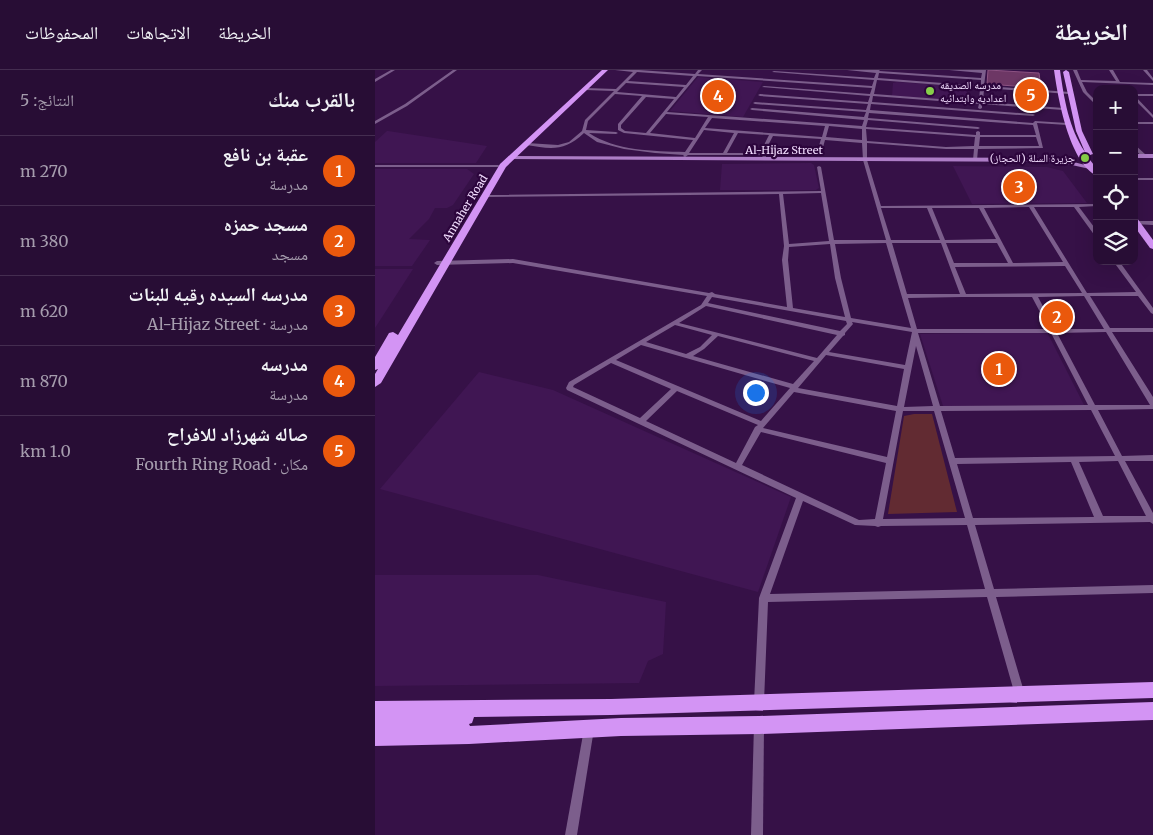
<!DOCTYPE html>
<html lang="ar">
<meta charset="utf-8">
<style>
body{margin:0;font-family:Merriweather,"Noto Naskh Arabic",serif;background:#341b41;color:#f1f3f6;direction:rtl}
.controls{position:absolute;right:15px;top:15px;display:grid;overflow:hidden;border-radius:10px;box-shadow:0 5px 20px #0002}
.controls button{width:45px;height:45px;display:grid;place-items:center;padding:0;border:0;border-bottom:1px solid #442d50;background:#280d35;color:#f1f3f6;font:25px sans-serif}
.you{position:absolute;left:380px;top:322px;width:18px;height:18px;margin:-12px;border:4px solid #fff;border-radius:50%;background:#1a73e8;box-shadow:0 0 0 8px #1a73e833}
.badge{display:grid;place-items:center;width:32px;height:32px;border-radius:50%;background:#ea580c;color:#fff;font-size:16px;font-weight:700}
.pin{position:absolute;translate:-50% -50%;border:2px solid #fff;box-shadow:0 1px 5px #0006}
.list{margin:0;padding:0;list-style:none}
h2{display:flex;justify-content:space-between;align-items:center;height:65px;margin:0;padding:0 20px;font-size:21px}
h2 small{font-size:16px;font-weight:400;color:#a59cad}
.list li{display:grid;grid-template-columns:32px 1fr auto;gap:15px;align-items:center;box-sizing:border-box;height:70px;padding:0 20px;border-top:1px solid #442d50}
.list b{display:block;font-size:19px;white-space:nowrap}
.list p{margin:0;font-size:16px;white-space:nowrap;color:#a59cad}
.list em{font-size:16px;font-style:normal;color:#a59cad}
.icon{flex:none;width:28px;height:28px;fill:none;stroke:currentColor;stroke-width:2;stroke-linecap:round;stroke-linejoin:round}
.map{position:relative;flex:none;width:778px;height:765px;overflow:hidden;direction:ltr}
header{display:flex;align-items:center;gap:30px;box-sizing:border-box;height:70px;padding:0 25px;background:#280d35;border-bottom:1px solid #442d50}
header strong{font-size:24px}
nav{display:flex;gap:28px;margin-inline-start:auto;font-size:18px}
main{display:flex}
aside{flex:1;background:#280d35}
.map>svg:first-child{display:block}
.built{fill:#401653}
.green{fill:#622b32}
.building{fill:#6d3765;stroke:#8d5383}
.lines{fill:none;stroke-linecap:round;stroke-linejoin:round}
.minor{fill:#7c5e8c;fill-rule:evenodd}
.secondary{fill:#ad7dc6;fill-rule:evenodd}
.primary{fill:#d394f4;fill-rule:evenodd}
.poi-dot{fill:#87cf4a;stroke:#2c053c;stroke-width:2}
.labels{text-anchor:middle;stroke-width:4.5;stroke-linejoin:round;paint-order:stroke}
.far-poi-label{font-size:11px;fill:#f2ddfe;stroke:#2c053c;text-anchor:start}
.far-street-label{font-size:11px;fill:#f2ddfe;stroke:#2c053c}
</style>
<header>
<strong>الخريطة</strong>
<nav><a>الخريطة</a><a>الاتجاهات</a><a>المحفوظات</a></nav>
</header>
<main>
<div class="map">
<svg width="778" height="765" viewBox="0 0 778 765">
<rect width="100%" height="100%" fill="#361147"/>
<g class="built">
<path d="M323,7L388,12L368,47L295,41Z"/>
<path d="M522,12L592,17V31L517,26L518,13Z"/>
<path d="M12,61H13L112,76L101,93H0V72Z"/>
<path d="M436,93L439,95L444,118L441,120H345L347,94Z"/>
<path d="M578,96L672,97L688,101L712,133L597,134Z"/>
<path d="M0,99H92L99,104L78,135L72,138H60L54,149L34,169L55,170L37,196H0Z"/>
<path d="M0,199H38L0,258Z"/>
<path d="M672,262L709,335L568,336L545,264Z"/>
<path d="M104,302L178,320L416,427L383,522L5,419Z"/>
<path d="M0,505H163L291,532L288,584L273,591L264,613L0,616Z"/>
</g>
<path class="green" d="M539,344H557L582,442L513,444L529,346Z"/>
<g class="building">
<path d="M613,0L664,3L666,18L612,14Z"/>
<path d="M643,22L668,24L669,29L644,28Z"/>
</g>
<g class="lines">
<g class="minor">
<path d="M16,0H20L0,12V9Z"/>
<path d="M78,0H82L32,36L0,54V51L30,34Z"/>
<path d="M240,0H264L320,4L323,0H327L323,4L497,16L499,10L397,2L399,1L499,8L501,3L472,0H505L504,1L606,8L607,3L574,0H611L609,16L695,22L694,24L609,18L608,32L689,38L688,40L607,34V38L605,39L603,38L604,34L498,26L497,32L658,44L660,45L658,46L496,34L495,40L658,53L660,51L692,53L694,54L692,55L662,53L668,78L603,79L602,90L600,91L598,90L599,79H571L492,73V90L506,136L722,134V136L704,137L722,161V166H720L699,137H659L712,223L761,222L738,191H744L778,238V244L776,243L763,226H715L735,258H778V262H737L778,327V339L723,340L747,386L778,385V391H750L778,443V454L775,452L600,455L619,519L778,515V523L621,527L650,625L649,628L645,630L641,628L640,625L612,527L393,532L389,632L388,636L384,637L380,636L379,632L384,528L421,428L192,320L191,318L194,312L326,235L332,226L138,193L62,195L59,193L62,191L138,189L334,223L337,222L340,224L412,237L407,190L409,176L404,124L110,127L108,126L110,125L446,121L442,97L444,96L446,97L459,170H511L488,90L487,73L450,70L447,81L435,84L390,85L391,87L389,88L386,85H313L310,87L308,86L309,85L280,83L249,79L222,72L209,63C189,82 176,79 151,75V73H152L183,75L194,72L207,61L210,50L239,21L210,20L208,19L210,18L241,19L258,2ZM262,2L318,6L311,15L253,11ZM504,3L606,10V16L503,8ZM322,6L497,18L495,24L389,16L387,17L495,26L493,32L385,24L383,25L385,26L493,34L491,40L380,32L378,33L380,34L491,42L489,47L377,38L375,39L377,40L489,50L487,56L292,42ZM502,10L605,18L604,32L499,24ZM251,13L309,17L301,27L242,22ZM240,24L267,26L243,54V60L249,63L318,70L310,82C278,81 241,81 214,63L241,64L243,63L241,62L211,60L213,51ZM271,27L299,29L271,63L250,61L246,58V55ZM494,43L658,55L661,65H605V62L603,61L601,62V65L491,57L493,50L603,59L605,58L603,57L493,48ZM291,44L333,47L320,68L275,63ZM337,48L450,56L447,67L330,58ZM454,56L487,59V70L451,67ZM491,59L600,67L599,76L571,77L492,71ZM329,60L359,63L348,83H314ZM363,63L394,65L385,83H352ZM398,66L446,69L443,79L435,82L389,83ZM605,67H661L664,76H604ZM446,123L454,171L414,174L408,124ZM654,137L688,192L638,193L609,138ZM506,138H552L565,170H516ZM557,138H604L621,169L570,170ZM511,173L536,258L476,248L466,208L460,174ZM517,173H566L585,224H532ZM571,173H622L633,193H579ZM455,174L460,208L470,247L418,238L413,190L414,177ZM690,196L707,223L591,224L580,197ZM709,226L729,259H680L663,227ZM337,227L471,251L472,254L465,261L333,233ZM587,227H657L674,259H542L533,228ZM331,236L462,265L442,288L304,253ZM477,252L537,262L530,295L454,282L468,266L470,265V263L478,254ZM300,255L337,265L325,277L311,284L271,272ZM731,262L775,335H720L682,263ZM543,263H676L713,335L565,336ZM343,266L439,291L418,314L318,286L329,279ZM266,275L415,318L386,351L241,290ZM541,276L558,336L529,337ZM451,285L529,299L522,336L423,318ZM236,293L296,319L265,348L198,317L199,315ZM302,321L383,355L380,357L361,393L271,351ZM419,322L521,341L512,387L388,358ZM716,340L740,386L580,388L566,341ZM528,341H559L590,448L508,449ZM386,362L511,393L500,449L484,450L367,395ZM743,391L771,446H728L704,392ZM696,392L719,447L598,448L582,394ZM428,431L480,455L500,456L503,457L506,456L592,455L610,519L395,524Z"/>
<path d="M698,0H702L706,10L741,11L734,0H738L745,12L778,13V15L707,12L712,22L722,32V36L708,22Z"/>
<path d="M768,0H772L778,8V11Z"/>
<path d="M759,24H778V26H760L778,45V48L759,29Z"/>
<rect x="759" y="52" width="19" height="2"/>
<path d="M759,74L771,85V87H767L759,78Z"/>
<path d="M0,95H123L125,96L123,97H0Z"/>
<rect x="759" y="108" width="19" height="2"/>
<path d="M761,151H778V155L759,154V152Z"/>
<path d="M384,650L388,651L389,655L388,765H376L379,655L380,651Z"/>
<path d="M214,654L218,655L219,659L202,765H190L209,659L210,655Z"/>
</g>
<g class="secondary">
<rect x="759" y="84" width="19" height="4"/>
<path d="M135,86L683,88L718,97L715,99L683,92L133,89V87Z"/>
</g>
<g class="primary">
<path d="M227,0H233L131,97L6,313L0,317V304L3,299L0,300V287L14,263L18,262L23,265L125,94Z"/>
<path d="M679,0H685C689,29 694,58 710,82L701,61L688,2L691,0L694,2L707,61L718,84L712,86L722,99V106C694,92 683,28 679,0Z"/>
<path d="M759,148H762L778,170V179L775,178L759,156Z"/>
<path d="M778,612V628L236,645L99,647L97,653L94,654L95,656L246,648L384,646L778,632V650L384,664L246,666L94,674L0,676V631L236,629Z"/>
</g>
</g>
<g class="poi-dot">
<circle cx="555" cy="21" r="5"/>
<circle cx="710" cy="88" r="5"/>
</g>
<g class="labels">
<g class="far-poi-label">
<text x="565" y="19">مدرسه الصديقه<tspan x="565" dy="13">اعداديه وابتدائيه</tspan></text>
<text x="700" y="92" text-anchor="end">جزيرة السلة (الحجاز)</text>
</g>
<g class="far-street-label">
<text x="409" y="84">Al-Hijaz Street</text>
<text transform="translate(90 138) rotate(-59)" y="4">Annaher Road</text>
</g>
</g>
</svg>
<div class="controls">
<button>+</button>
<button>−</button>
<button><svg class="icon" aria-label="locate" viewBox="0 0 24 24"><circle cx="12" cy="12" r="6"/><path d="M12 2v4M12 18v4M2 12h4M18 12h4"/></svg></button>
<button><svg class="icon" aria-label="layers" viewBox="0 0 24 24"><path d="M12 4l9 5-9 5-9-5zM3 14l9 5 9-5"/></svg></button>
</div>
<div class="you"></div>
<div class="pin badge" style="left:624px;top:299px">1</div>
<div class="pin badge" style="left:682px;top:247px">2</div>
<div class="pin badge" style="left:644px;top:117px">3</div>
<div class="pin badge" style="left:343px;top:26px">4</div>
<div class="pin badge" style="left:656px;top:25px">5</div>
</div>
<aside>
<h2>بالقرب منك<small>النتائج: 5</small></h2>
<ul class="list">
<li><span class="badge">1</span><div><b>عقبة بن نافع</b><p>مدرسة</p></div><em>270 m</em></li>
<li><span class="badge">2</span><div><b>مسجد حمزه</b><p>مسجد</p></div><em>380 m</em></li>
<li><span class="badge">3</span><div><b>مدرسه السيده رقيه للبنات</b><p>مدرسة · Al-Hijaz Street</p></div><em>620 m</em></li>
<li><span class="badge">4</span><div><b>مدرسه</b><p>مدرسة</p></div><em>870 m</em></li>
<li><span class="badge">5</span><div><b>صاله شهرزاد للافراح</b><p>مكان · Fourth Ring Road</p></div><em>1.0 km</em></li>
</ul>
</aside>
</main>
